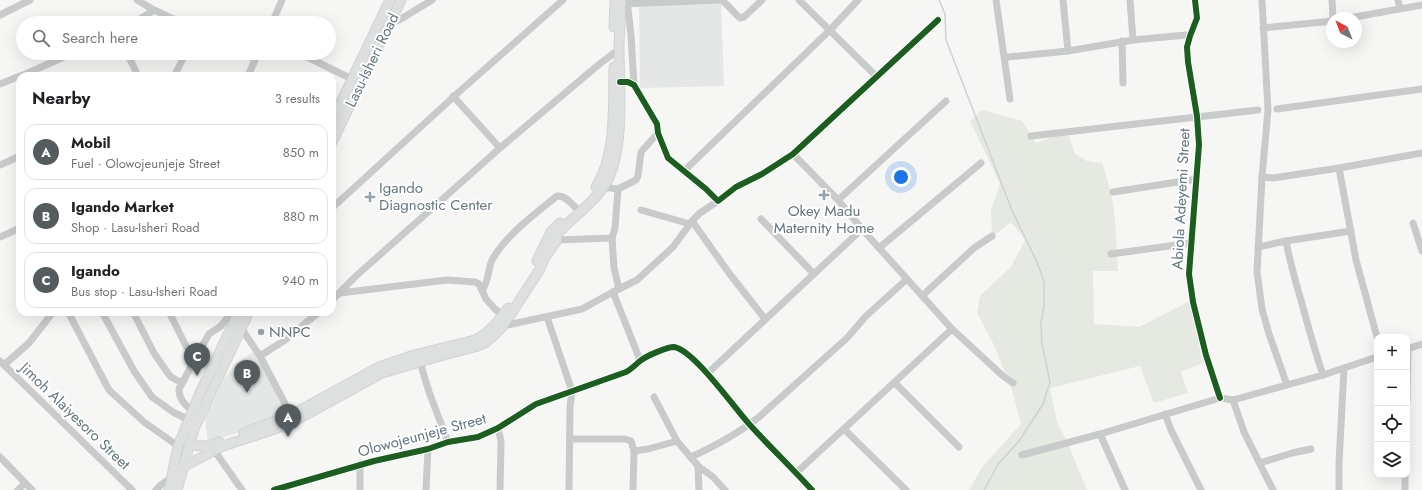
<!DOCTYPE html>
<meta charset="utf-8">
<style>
body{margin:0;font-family:Jost,sans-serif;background:#f2f2f2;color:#202124}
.controls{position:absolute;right:12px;bottom:12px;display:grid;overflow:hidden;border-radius:8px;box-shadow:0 4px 16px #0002}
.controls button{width:36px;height:36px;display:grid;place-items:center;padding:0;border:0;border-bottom:1px solid #e0e0e0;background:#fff;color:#202124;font:20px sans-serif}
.compass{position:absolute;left:1326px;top:12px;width:36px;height:36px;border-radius:50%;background:#fff;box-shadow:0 4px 16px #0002;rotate:318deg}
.you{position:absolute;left:901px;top:177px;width:14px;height:14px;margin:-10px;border:3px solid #fff;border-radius:50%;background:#1a73e8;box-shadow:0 0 0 6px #1a73e833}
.badge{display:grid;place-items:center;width:26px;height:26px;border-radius:50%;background:#555c60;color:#fff;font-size:13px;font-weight:700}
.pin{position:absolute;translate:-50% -33px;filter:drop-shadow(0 1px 2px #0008)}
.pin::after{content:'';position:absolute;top:21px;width:14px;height:12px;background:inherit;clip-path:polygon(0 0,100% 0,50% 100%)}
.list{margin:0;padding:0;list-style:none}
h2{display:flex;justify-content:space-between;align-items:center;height:52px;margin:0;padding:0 16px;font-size:17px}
h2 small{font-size:13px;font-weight:400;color:#757577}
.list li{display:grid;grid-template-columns:26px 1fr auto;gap:12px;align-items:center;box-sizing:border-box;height:56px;margin:0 8px 8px;padding:0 8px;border:1px solid #e0e0e0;border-radius:12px}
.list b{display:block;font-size:15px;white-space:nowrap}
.list p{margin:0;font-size:13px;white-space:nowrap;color:#757577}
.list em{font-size:13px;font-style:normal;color:#757577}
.icon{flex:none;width:22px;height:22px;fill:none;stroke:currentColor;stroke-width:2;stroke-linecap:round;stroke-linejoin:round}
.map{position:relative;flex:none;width:1422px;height:490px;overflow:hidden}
.search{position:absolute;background:#fff;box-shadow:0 4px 16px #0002;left:16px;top:16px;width:320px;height:44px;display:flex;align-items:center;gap:10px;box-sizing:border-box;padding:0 14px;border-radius:22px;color:#757577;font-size:15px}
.panel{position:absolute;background:#fff;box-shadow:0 4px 16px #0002;left:16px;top:72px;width:320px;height:244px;border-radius:12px}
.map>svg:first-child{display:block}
.built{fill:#e5e7e6}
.green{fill:#e6e8e2}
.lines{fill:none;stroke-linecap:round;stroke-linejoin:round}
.stream{stroke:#c8d4d5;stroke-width:1.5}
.major-casing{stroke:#d2d3d3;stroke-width:11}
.minor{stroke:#c9cbcb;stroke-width:7}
.major{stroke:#dedfdf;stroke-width:9}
.cycleway-casing{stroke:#fff;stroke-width:8}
.cycleway{stroke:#1b5e20;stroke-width:6}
.poi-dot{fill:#96a3a9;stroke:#fff;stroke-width:1.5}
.labels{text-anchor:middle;stroke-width:4;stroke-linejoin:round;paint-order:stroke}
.street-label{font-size:15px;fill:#627780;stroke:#fff}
.poi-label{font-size:15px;fill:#627780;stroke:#fff;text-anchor:start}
</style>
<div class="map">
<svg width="1422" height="490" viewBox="0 0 1422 490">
<rect width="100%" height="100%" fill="#f6f6f5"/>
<g class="built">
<path d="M721,4L724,86L640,88L639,6Z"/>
<path d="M255,351L288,415L254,428L208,442L205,419L224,379L236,363Z"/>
</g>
<path class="green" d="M982,110L1022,121L1036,143L1067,131L1075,154L1087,161L1102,163L1111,192L1115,220L1118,271H1093L1094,324L1139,327L1190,301L1203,363L1181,372L1188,393L1154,403L1140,366L1050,388L1057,422L1069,446L1087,490H969L983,466L1021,424L1012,390L994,345L977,313L980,296L1011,267L1025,240L1011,222L992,237L991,210L1000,184L970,121Z"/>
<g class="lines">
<path class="stream" d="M939,0L945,14L946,40L1013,213L1037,262L1044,282V306L1041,323L1042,344L1050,382L1043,404L1019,441L999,463L984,490"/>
<g class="major-casing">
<g id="major">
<path d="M614,27L615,0"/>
<path d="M332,121L390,0"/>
<path d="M332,142L401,0"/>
<path d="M596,187C617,154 613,106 614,67"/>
<path d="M537,261L551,232L560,223"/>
<path d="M244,433L291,415L379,367L414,355L475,340C490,333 498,321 508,308"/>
<path d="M190,444C201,447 209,447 219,442"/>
<path d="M183,467L223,446L278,428L293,422L382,373L440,356L478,346L485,343L492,337L503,326L540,269L545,257L557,240V234C573,216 595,203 607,181C625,148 619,86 619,49C619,33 621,16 621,0"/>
<path d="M169,490L178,446L199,395L239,312"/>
<path d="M177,490L194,429L249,312"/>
</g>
</g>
<g class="minor">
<path d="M137,0L154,10L182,23"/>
<path d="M627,0L631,35L634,85"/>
<path d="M799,0L877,77"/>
<path d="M996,0L1010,99"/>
<path d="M1063,0L1068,51"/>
<path d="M1130,0L1133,40"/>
<path d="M1195,0L1197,18L1190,36L1187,47L1188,62L1197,116L1199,145L1189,274L1193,302L1206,355L1220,398"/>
<path d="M1262,0L1268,110L1262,177L1257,272L1262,309L1269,334L1287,385"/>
<path d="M1332,0L1333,18"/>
<path d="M1398,0L1400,9"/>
<path d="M621,4L722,0L740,18L744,17L762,0"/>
<path d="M0,15L30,0"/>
<path d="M1349,18L1422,5"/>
<path d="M134,23L154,10"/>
<path d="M272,23L282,0"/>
<path d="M389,24L401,19L432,0"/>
<path d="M1263,28L1332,21"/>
<path d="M1122,41L1123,83"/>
<path d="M127,53L138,76"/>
<path d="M248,53L256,57"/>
<path d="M299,53L356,81"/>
<path d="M1005,56L1008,57L1068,51L1133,40L1186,35L1190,36"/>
<path d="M21,76L73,53"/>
<path d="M174,76L186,53"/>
<path d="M248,76L258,53"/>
<path d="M620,82H628L634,85L657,124L658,133L668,158L706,189L718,201L736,187L762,174L793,154L938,20"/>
<path d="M0,84L20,76"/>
<path d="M453,96L500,148"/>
<path d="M1277,109L1422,89"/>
<path d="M1031,136L1258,110"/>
<path d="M793,154L838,200L862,229L952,329L1003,376L1013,383"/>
<path d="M0,165L20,156"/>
<path d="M1339,168L1356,260L1377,337"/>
<path d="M684,171L830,30L858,0"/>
<path d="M1262,177L1273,178L1339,168L1422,153"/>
<path d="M603,187L618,189L636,180L638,176L641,152L658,133"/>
<path d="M618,189L615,228L612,238L614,268L619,289L613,292L640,360"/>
<path d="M1113,192L1197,179"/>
<path d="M838,200L946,101"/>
<path d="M332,208L460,91L563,0"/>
<path d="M641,210L690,224"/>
<path d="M761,219L814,274"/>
<path d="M692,221L729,273L765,319"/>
<path d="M1413,223L1422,251"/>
<path d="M0,237L20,228"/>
<path d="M557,240L612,238"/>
<path d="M1286,241C1291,269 1300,295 1307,322C1312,340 1317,357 1323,375"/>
<path d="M1258,247L1286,241L1351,231"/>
<path d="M879,248L981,163"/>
<path d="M1111,254L1191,243"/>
<path d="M483,289C489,280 488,269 492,260C505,236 536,213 557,196C565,195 571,203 576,208"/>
<path d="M619,289L637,280L673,247L692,221L700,213L718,201"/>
<path d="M340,293L447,280L475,282L479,284L486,299L494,308L502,315"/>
<path d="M922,296L974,248L992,236"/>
<path d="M332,300L356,276L500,148L597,66L614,53"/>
<path d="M68,312L109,390L144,422L178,446"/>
<path d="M102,312L134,371L152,397L173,412L189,420"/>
<path d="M133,312L154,353L167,372L171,377L182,383"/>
<path d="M169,312L186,346L195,357"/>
<path d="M547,317L572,391L570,407L569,490"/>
<path d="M503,326L582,309L613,292"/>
<path d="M241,328L260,356L291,415"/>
<path d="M1407,349L1422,344"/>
<path d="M260,356L285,340L319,312"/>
<path d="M0,361L132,490"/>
<path d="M420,362L429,392L448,442"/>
<path d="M4,365L29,343L53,312"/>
<path d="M708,373L862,229"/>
<path d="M895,383L959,447"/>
<path d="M654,397L677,441L698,466L713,477L725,490"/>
<path d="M1233,400L1244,432L1273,490"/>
<path d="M1407,401L1408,349"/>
<path d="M192,411C185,404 179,400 179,389L205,341L209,334L221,326L232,312"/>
<path d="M1165,414L1171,430L1201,490"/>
<path d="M498,428L501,441L500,490"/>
<path d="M844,429L906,490"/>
<path d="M1100,434L1125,490"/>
<path d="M570,439H625L631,441L634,451L633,490"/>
<path d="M214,450L242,490"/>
<path d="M634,451L648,449L677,441"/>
<path d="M1022,455L1100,434L1220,398L1233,400L1323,375L1377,357"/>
<path d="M0,457L32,490"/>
<path d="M691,457C715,446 739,433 759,417L847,338L866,316L907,279"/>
<path d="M1260,463L1292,453L1311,449"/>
<path d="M698,466L699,490"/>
<path d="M796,473L952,329"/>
<path d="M18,490L25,483"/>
<path d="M156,490L162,484L173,477"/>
<path d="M274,490L374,461L428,449L448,442L478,437L498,428L536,404L626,372C632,369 635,365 640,361C646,356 667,347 674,347C694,350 735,409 750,425C770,447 792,468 812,490"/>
<path d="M360,490V464"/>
<path d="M426,490L428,449"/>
<path d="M1339,490V462L1344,369"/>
<path d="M1405,490V475"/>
</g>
<use href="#major" class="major"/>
<g class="cycleway-casing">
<g id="cycleway">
<path d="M1195,0L1197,18L1190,36L1187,47L1188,62L1197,116L1199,145L1189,274L1193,302L1206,355L1220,398"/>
<path d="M620,82H628L634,85L657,124L658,133L668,158L706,189L718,201L736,187L762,174L793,154L938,20"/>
<path d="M274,490L374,461L428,449L448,442L478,437L498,428L536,404L626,372C632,369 635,365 640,361C646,356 667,347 674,347C694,350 735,409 750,425C770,447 792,468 812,490"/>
</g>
</g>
<use href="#cycleway" class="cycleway"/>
</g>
<g class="poi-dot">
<path d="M822 189h4v4h4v4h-4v4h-4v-4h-4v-4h4z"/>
<path d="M368 191h4v4h4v4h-4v4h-4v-4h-4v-4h4z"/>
<circle cx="261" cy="332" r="4"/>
</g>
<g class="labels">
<g class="street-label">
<text transform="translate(372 60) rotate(-64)" y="5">Lasu-Isheri Road</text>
<text transform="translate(1181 199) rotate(-87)" y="5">Abiola Adeyemi Street</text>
<text transform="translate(75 416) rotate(44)" y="5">Jimoh Alaiyesoro Street</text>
<text transform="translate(422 435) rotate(-15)" y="5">Olowojeunjeje Street</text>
</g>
<g class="poi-label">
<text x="379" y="193">Igando<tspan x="379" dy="17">Diagnostic Center</tspan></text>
<text x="824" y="216" text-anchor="middle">Okey Madu<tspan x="824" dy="17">Maternity Home</tspan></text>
<text x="269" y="337">NNPC</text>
</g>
</g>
</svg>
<div class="controls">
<button>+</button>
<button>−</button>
<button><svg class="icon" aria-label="locate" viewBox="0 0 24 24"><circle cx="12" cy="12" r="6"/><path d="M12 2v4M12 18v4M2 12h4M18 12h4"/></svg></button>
<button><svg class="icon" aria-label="layers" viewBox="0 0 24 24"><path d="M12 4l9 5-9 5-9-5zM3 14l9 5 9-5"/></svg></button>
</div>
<svg class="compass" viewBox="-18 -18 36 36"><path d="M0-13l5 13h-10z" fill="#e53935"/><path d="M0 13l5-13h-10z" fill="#757577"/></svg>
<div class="you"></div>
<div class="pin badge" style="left:288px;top:437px">A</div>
<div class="pin badge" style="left:247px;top:393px">B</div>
<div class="pin badge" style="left:197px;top:376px">C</div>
<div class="search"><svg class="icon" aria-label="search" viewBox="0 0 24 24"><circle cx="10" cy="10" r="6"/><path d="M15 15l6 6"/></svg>Search here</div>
<section class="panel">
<h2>Nearby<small>3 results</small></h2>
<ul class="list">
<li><span class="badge">A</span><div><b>Mobil</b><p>Fuel · Olowojeunjeje Street</p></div><em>850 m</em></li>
<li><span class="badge">B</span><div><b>Igando Market</b><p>Shop · Lasu-Isheri Road</p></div><em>880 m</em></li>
<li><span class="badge">C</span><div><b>Igando</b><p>Bus stop · Lasu-Isheri Road</p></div><em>940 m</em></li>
</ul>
</section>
</div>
